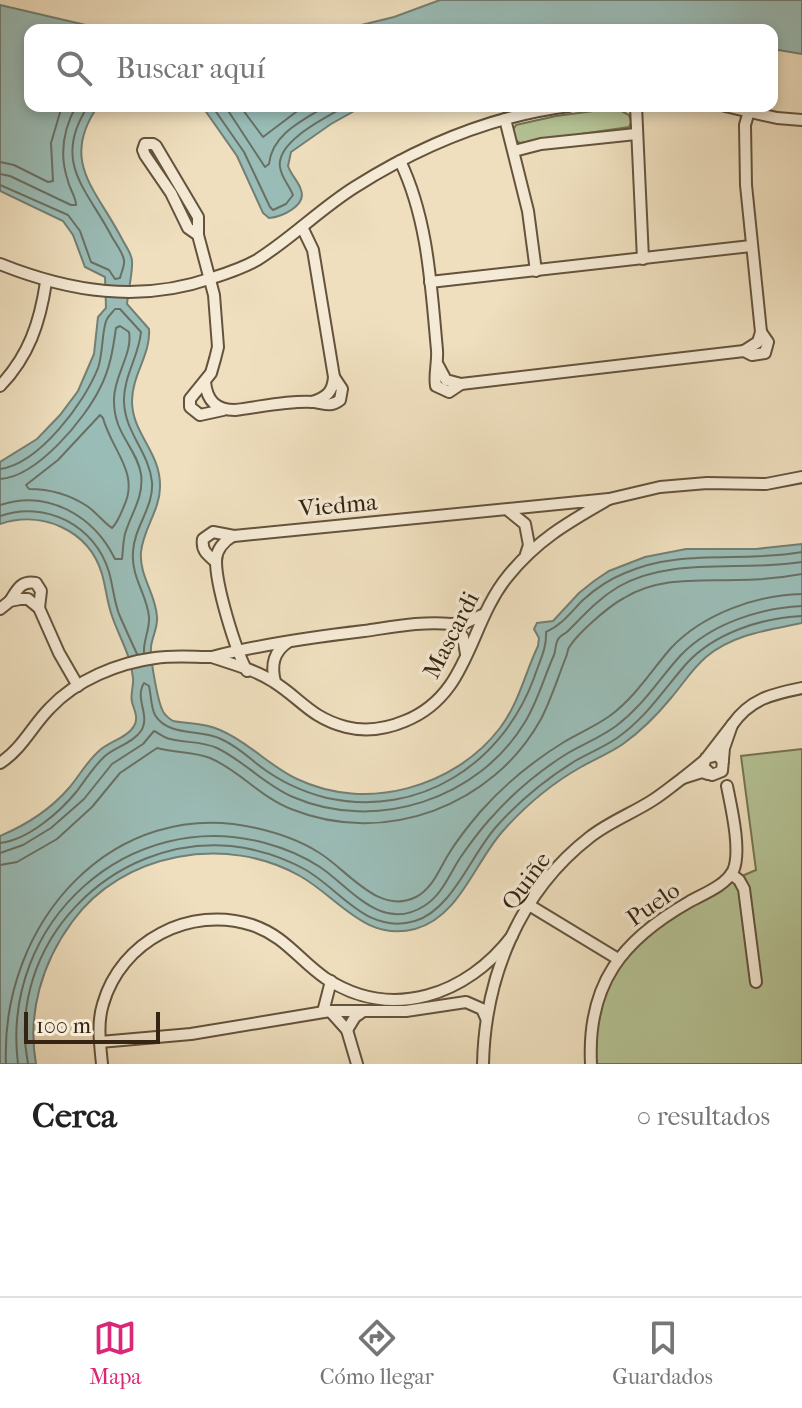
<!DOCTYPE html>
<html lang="es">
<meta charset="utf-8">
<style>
body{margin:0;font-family:"IM FELL French Canon",serif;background:#f2f2f2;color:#222}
.scale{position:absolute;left:24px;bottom:20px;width:136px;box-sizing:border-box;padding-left:8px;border:4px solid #352411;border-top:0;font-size:22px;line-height:28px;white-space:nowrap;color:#352411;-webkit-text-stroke:6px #f5ead5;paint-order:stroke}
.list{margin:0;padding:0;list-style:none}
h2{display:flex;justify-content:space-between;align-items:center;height:104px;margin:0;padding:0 32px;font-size:34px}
h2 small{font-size:26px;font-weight:400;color:#767676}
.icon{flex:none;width:44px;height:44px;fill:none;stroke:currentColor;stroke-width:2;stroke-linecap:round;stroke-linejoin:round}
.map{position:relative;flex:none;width:802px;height:1064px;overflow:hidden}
.search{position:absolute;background:#fff;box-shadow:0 4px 12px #0003;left:24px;right:24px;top:24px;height:88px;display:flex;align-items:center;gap:20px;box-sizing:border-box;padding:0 28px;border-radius:16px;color:#767676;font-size:30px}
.sheet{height:232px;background:#fff}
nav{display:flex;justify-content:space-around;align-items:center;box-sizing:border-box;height:112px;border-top:2px solid #e0e0e0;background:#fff;font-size:22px;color:#767676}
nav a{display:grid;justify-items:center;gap:4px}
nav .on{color:#db2777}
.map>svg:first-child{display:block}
.green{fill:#b5c395;stroke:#757453;stroke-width:2}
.water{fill:#9abcb6;stroke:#727f74;stroke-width:2}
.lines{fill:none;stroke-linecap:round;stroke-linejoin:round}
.shore{stroke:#687064;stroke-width:2}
.minor-casing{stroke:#64533c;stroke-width:14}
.minor{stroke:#f5ead5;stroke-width:10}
.labels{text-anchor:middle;stroke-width:7;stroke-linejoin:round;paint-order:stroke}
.street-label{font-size:24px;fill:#352411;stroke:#f5ead5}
</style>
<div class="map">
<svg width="802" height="1064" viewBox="0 0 802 1064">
<rect width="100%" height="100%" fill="#efdfbe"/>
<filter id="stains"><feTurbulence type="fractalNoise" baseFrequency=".0025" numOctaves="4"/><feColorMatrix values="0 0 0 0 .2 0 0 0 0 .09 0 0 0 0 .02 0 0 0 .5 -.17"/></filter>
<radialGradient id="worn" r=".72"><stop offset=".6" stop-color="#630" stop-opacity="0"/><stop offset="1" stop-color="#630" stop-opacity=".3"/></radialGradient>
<g class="green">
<path d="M616,108L629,115L631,122L629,127L520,143L514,139L513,130L516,125L556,116Z"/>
<path d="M802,749V1064H595C596,1039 596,1014 605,991C625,934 703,891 756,870L741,756Z"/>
</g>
<g class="water">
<path d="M440,0H802V54L772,49V30H341L394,17Z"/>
<path d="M0,5L107,30H30V106H98C59,162 97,190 122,239C125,245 132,254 132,261C133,271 128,292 127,304L149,329C151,354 132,375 132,401C132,434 161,452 160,487C160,510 143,529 141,552C139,576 156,594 157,617C158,627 152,637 151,647C150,658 158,705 164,713C166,716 170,719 173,721C189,724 205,723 220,730C249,742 269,766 297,779C366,812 454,788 500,728C519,703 525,673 538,646L539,638L534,629L537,623L553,621L579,593L594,581L609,571L645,557L686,549H756L802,544V623C769,630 733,634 706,657C692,669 683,684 671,698C657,715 641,731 623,744C610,753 595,759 581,767C551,784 524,807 502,832C474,864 459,917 415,929C365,942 339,898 300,876C227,834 122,852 72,922C42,963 27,1013 36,1064H0V836C26,825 50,810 69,788C80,775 87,761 100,750C109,742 128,737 134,726C139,718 134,710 132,702C130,694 134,686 133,678C131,655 119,637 112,616C107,602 106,588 102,574C89,530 42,510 0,524V462L37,439L60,415L78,391L94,354L98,317L106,308L105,277L85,267L73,235L63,221L0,191Z"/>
<path d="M202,106H363L331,124L291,152L288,166C291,175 299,182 301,190C307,206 281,217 269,218L263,213L237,156Z"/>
</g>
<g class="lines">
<g class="shore">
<path d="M212,106L244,152L270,207L273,210L286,204L293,195C289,185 281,177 280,167C276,141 327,117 346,106"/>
<path d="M225,106L265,167L269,164C272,134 303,120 326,106"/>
<path d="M240,106L263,137L304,106"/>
<path d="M0,162L14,165L48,182L53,181L51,143L62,106"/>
<path d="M0,174L10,176L71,205H76C76,197 70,190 68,181C59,155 63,130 76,106"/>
<path d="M0,185L68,215L80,231L91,262L109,270L115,279L120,278C121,273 125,265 124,260C123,253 116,244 112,237C88,190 51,163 88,106"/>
<path d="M100,415L103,418C111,449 140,473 124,506C121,513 118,522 112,528C103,522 96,512 87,506C70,495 49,489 29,489L26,485L58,460Z"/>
<path d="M0,469C39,464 85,402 98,368C103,355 102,327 107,319C109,315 113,312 115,309H120L141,332C139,356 123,377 124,402C125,433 149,452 152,482C154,507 134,527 133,552C131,578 147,594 149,617C150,629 143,641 144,653"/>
<path d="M0,479C37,477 85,419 100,388C110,369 113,349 116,328L120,326L129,332C133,353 114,376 114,399C113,434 136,446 141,474C144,498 131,513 125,534C123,542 123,551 122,559H115C94,516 48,489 0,505"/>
<path d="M0,516C45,500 95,525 109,572C113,586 114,601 119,614C125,628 131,641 137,654"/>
<path d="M0,843C28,840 60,812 77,791C86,779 94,766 105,756C115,747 133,743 141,731C151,715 134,699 144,683L149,686C151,694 151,708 155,715C168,737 201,729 221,739C237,746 248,757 261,767C281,782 303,792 327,798C420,818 502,764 534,678C539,662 547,649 546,632C562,625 571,612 583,600C595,589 610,579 625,573C681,548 743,563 802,552"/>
<path d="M0,853L23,845L51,828L84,799L112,764L143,744L154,731C159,733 164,738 170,739C186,743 201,741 217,748C244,761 265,785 293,797C376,833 479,799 525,722C538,701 544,677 554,655C556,650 555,642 559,638C561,635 565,634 568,631C584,615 598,599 618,587C671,556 742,572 802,562"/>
<path d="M0,865L17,862L57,839L92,807L120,773L157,748C174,753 193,751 210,758C239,770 260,797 291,809C385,847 493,806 541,719C551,700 558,677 566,657C568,653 567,649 570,646C579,632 609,606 624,598C659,577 696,581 736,580C758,580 780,578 802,574"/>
<path d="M6,1064C0,922 114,795 256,828C278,833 299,840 318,852C347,869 378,916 416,897C432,889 439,870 448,855C457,840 469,825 481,811C505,784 533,761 564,742C579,733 596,726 611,715C636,696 651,671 671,648C703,614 756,595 802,594"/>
<path d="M18,1064C0,922 129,806 265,843C284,848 303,856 320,867C351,888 382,933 424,906C442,895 449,875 460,858C469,845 479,831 490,819C512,794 539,771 568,753C584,744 601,737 616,726C644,705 658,680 681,655C711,624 759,608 802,606"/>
<path d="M28,1064C5,944 112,835 231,846C257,849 283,857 306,870C342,891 367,935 415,921C452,910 471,855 496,827C519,801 546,779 575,761C589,753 604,747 617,738C647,717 664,689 687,663C715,633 761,618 802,616"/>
</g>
<g class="minor-casing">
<g id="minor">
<path d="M636,106L643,259"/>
<path d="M725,106L777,118L802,120"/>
<path d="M505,119L528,211L536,271"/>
<path d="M514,151L541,144L636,134"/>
<path d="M400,161C428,219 431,286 437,350C438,363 434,374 436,386L449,392L461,384"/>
<path d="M302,227L313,250L334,377C333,392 326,398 312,402"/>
<path d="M198,235L188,228L171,193L145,155L143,150L145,144H153L156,146L198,217V235L214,295L218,347L215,359L211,373L190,399V407L200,415L223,410"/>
<path d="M0,264C70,292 140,303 212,278C228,273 243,268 257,260C292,238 320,209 355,187C420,146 491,116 569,106"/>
<path d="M430,282L751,246"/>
<path d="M744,351L758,342L761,332L746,185L745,125L749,111"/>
<path d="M438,365L446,380L461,384L744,351L752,355L765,353L768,342L761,332"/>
<path d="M205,382C207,401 216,410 235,410C260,407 290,400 315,402C326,404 331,407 340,400L342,389L334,377"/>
<path d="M0,386C29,356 40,322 46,282"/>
<path d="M609,499L660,487L707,483L766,484L802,477"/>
<path d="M509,511L525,524L529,545L526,554"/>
<path d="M233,536C224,541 216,550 216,561C216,586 235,649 247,671"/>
<path d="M216,562C208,555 201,551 203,539L213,532L234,536L609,499C569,522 538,539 508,576C468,625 470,695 405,721C386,729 366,732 346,727C311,718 301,699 274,682C256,670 232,664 212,657C262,644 313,637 364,631C393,627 422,621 451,624"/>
<path d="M10,601C17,590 21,580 36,583L41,591L39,608"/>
<path d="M0,609L10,601L20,599H28L39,608L59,653L78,686"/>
<path d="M466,654L463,637L451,624L465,623L482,615"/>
<path d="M275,682C271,666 273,652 288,642"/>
<path d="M732,725C750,699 772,694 802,688"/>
<path d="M708,756L732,725L724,748L722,771L712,775L703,767L706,758L718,755L723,762"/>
<path d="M704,761L683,778L702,772L708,774"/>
<path d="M0,763C22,749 32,726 50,708C76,680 118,663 155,658C174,655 193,657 212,657"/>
<path d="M731,874L739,880L744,889L756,982"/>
<path d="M529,905L618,959"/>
<path d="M330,1011L347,1030L355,1017L362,1012"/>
<path d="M323,1012L331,981"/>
<path d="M347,1030L357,1064"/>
<path d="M100,1042L191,1034L330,1011H406L466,1002L482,1009L486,1018"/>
<path d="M102,1064C100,1044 97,1023 103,1004C121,941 190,905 252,925C285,936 299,960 325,978C392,1022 467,995 512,936"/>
<path d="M483,1064C485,977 519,892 590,837C609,822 633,813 653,800C664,793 673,785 683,778"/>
<path d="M591,1064C587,984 622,940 689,902C703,894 725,886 733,871C742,852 731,806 727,786"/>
</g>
</g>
<use href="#minor" class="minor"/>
</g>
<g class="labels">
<g class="street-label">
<text transform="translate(338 505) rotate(-5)" y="8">Viedma</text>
<text transform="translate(451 635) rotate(-63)" y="8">Mascardi</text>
<text transform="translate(526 881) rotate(-54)" y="8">Quiñe</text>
<text transform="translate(653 904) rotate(-35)" y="8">Puelo</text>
</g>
</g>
<rect width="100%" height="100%" filter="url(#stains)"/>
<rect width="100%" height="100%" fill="url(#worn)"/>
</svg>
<div class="scale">100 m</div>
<div class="search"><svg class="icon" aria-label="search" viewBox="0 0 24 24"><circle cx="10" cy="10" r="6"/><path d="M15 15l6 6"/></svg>Buscar aquí</div>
</div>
<section class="sheet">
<h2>Cerca<small>0 resultados</small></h2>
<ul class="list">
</ul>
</section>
<nav>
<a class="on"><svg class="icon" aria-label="map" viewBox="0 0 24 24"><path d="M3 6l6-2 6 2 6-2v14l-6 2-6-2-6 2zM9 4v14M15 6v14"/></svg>Mapa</a>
<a><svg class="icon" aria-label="directions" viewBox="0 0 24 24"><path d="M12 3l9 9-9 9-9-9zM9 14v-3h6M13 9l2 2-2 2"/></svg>Cómo llegar</a>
<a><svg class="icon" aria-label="saved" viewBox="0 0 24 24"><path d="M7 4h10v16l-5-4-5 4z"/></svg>Guardados</a>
</nav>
